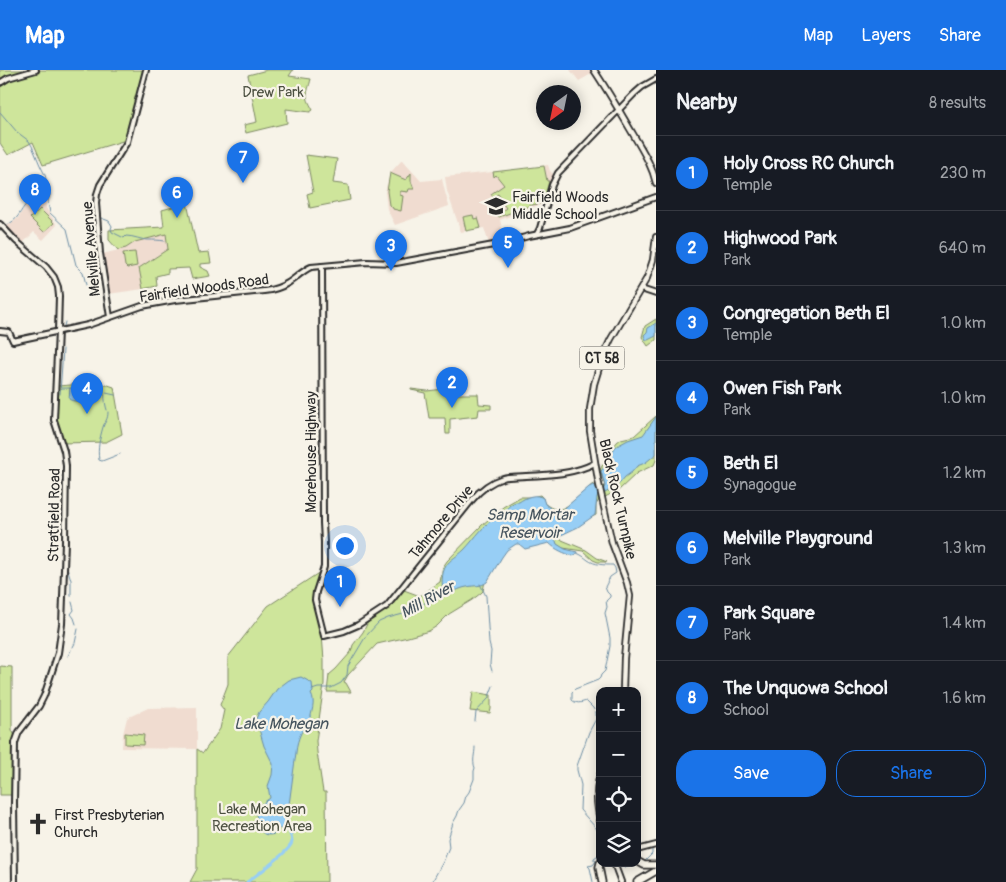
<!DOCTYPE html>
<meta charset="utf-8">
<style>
body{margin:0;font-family:Pangolin,sans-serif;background:#20242c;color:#f1f3f6}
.controls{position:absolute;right:15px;bottom:15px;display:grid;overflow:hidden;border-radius:10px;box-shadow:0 2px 12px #0003}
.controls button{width:45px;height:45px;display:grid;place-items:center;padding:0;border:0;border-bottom:1px solid #363941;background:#171b24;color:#f1f3f6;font:25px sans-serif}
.compass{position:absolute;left:536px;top:15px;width:45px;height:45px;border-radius:50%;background:#171b24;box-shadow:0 2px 12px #0003;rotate:213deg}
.you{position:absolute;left:344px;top:475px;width:18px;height:18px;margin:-12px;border:4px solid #fff;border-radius:50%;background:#1a73e8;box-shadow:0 0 0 8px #1a73e833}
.badge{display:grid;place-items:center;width:32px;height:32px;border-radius:50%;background:#1a73e8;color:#fff;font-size:16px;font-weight:700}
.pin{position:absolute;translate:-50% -41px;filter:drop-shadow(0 1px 2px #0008)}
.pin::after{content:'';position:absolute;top:26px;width:18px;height:15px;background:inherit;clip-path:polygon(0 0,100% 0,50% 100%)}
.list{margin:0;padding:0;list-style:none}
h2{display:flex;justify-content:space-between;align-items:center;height:65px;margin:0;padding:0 20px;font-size:21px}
h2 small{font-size:16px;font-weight:400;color:#9ea1a6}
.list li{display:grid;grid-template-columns:32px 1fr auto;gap:15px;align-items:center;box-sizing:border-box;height:75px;padding:0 20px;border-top:1px solid #363941}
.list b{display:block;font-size:19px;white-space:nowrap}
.list p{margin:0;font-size:16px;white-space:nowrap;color:#9ea1a6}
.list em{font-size:16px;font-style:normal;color:#9ea1a6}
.actions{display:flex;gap:10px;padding:15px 20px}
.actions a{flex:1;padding:11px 0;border:1px solid #1a73e8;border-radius:20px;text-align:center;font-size:18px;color:#1a73e8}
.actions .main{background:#1a73e8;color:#fff}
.icon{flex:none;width:28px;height:28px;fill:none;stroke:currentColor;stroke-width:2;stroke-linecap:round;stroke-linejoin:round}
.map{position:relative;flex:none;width:656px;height:812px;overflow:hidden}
header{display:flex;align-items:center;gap:30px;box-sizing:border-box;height:70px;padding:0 25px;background:#1a73e8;color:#fff}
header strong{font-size:24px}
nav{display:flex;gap:28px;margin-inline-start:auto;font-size:18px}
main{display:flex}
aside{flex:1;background:#171b24}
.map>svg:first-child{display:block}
.built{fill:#f0dcd0}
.green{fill:#cee59b;stroke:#7c8863}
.water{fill:#97cef5;stroke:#6c8da4}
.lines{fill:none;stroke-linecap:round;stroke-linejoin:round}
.stream{stroke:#6c8da4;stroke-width:1}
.river{stroke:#97cef5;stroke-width:3}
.secondary-casing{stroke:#2b2b2b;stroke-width:8}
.primary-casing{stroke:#2b2b2b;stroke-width:8}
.highway-casing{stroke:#2b2b2b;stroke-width:9}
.secondary{stroke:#f7f3e8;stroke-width:4}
.primary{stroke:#f7f3e8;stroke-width:4.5}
.highway{stroke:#f7f3e8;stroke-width:5.5}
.labels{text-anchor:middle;stroke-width:4.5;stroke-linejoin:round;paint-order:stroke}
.shield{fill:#f7f3e8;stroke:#686764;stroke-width:1}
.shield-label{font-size:14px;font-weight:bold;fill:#2b2b2b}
.park-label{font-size:15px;fill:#4c5041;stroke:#f7f3e8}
.poi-label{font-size:15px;fill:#2b2b2b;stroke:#f7f3e8;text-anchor:start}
.street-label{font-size:15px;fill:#2b2b2b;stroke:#f7f3e8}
.water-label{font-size:16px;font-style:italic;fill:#46545e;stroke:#f7f3e8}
</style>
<header>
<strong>Map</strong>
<nav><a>Map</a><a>Layers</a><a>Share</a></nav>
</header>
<main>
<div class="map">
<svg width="656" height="812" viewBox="0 0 656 812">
<rect width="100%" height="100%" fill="#f7f3e8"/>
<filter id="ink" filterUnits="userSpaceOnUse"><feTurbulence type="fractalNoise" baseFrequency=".02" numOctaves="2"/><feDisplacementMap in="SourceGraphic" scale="10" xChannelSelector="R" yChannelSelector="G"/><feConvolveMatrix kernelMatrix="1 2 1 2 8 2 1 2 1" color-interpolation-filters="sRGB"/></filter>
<g filter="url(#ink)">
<g class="built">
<path d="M570,0H591L593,3L579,11Z"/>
<path d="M402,90L421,111L442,109L445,122L449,136L395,155L387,139L385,122L390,103Z"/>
<path d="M548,95L550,101L554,105L550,111L544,134L533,137L500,150L505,170L489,174L484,158L461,162L447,121L445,107L521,99Z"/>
<path d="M46,117V138L57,155L43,170L34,162L23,173L5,156L12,153L18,148L28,132L40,125Z"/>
<path d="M166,163L168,179L139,198L143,219L108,224L103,184L126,178L135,172Z"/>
<path d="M197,637V679L122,678L123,664L127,648L148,638Z"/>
</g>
<g class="green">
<path d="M0,0H144L126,70L43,95L33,72L8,85L0,73Z"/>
<path d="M267,0H293L289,6L311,9C307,25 304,24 313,40L310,42L286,39L287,53L246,63L244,55L257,52L248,5Z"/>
<path d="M306,85L337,89L333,113L348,115L350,130L310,138L307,124L313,122Z"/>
<path d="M544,96L547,111H549L543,133L532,135L499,147L497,145L506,138L499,128L500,127L498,124L493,127L491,124L504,115L496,105L494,107L493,102Z"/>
<path d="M390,103L406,110L411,103V111L414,119H409L408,122L400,121V125L403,126L401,141L393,139V138L389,135L387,121Z"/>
<path d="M187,133L198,183L209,182L211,193L200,194V197L208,201L210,206L192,209L189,198L168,199V203L156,206L157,216L143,219L139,198L168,179L166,164L135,172L126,178L118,180L109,170V160L164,157L162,140Z"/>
<path d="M40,139L54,153L44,162L30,148Z"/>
<path d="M473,145L474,149L478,148L481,158L466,161L463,147Z"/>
<path d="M135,182L137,196L127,198L125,196L123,183Z"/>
<path d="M656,249V270L648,276L642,267L645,256Z"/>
<path d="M98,313L99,316L108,315L114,317L122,364L106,372L62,373L56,353L57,316Z"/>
<path d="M411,319L427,321L444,319V324H478L479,334L491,335V339H479L478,346L450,349V364H446L445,348H429L425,323L411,320Z"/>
<path d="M656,346V390L654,395L637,403L619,420L599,430L596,435V445L590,448L584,449L559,463L560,467L562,470L586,480L597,488L607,492H598L593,490L583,481L563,478L549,470L513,469L485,511L483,521L481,523L472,530L449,544L437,556L429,561L408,567L377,574L348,605L344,612L346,613L351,622H327L329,605L336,599L351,582L353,575L363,562L368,552L388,538L404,520L420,526L440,512L443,497L447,491L482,455L503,437L520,427H532L540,425L543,428L544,433C548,436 553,440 559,439C568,439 585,420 593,414L598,418L605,416L600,400L603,394L608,390L612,379L617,372L621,369L634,366Z"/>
<path d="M320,502L314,521V532L322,565L324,590V614L316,671L317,682L323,722H326L327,812H190L197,799V679L203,683L220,659L224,640L220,635L228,614V587L268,536Z"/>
<path d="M0,596L12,597V660L15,666L12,673V725H0Z"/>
<path d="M473,622L491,625V639L490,643L470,641Z"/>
<path d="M125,663L144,665L143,675L125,674Z"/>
</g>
<g class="water">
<path d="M656,253V266L648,270H646L644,265L647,262L648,258Z"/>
<path d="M84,317L85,325L84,330C79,331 73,332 69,329L70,318Z"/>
<path d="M656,347V384L645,393L637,396L632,402L625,407L620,413L612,419L605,423L603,422V420L605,416L601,401L607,394L615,377L628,370L643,365Z"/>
<path d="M593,415L599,420V423L597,427L595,445L578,457L555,468L557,474L565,479L577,482L576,484L573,486C564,483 556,480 549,473L525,479L519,474H516L507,480L502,487L487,512C481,517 475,515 467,517C459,518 452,524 443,523C442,515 441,503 446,496C450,489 458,486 464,480C474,470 487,449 501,445C506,440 511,431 519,432C526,427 536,423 543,428L545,434L556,443H559L589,417Z"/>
<path d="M301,607L312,613L313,622L311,624C316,633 311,642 310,651C303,657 299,666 297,675L287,750L288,760L285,761L278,758L274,764C259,769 257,753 256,742L259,736L270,728L268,716L272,705L273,694L264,676L256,649L259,642L268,632L277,619L289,610Z"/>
</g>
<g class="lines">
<g class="stream">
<path d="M0,42L17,62L29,71L32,76L40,95L45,105L50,125L48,132L50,143L67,159L76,195L83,202L86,215"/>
<path d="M101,148L109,151L112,156L111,159L112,162L124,168L126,166C134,166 141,170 148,170C154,170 159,170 165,171"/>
<path d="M5,156C20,149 18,143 28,132C36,123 44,127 47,111"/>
<path d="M64,256L65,252"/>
<path d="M61,318H70"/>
<path d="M84,319C112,315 101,322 107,340"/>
<path d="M106,323L115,325"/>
<path d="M60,324L63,279"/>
<path d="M108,342C108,350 105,351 103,357C100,368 97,378 99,390L102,391L120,384"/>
<path d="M577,483C582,485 584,487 588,490C595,495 604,495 613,495L615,498L616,503L610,507L605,517L607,522L610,525V527L606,531L607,537L605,543L610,568V576L605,601L601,605L600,608L598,610L575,619L572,622V630C576,634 581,633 586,631L593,638L596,643V649L589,662L577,696V700L581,715L580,740L596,758L600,765"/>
<path d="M67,497L71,510V526"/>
<path d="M480,514L486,526L489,573L491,581L490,594L492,601"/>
<path d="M72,532L74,540L71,544L74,548L76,554"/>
<path d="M73,577L75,573L78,559"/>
<path d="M68,586L71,580"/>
<path d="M312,620L318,618H331L341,613L347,605L348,596L366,566L379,552L388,548L407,543L422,534L433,530L438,525L443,523"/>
<path d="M475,651L476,642L488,629L493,616"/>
<path d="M653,773L656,772"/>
<path d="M645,791L652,784V779"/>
<path d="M607,793L612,795"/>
<path d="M619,797H628"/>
<path d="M432,812L444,790L449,777L448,769L453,753L457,746L459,740L464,733L466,726L469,722L474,709V701L475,698C472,690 475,685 475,677"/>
<path d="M593,812L590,798L588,796L593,795L596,791L594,790V788L600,784"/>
</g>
<path class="river" d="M247,812C255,806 291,781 292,772C292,767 289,761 287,757"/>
<g class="secondary-casing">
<g id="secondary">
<path d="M0,13L8,8L36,0"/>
<path d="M0,154L16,171L46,197L54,207L58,217L59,226L58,261L54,350L64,381L66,396L65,472L62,554L58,583L44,626L39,636L19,662L15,673L14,733L15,812"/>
<path d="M537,164L540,158L552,115L558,103L634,24L642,17L656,9"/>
<path d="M322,196L323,453L324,472V497L316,522L315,530L324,566L344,561L358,555L387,536L472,430C480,420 490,412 503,408C510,406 519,407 526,406C550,405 574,404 595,393"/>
<path d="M641,219L656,224"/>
<path d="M110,247L100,183L96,133L97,124L100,115L127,72L146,0"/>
<path d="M0,261L9,262L13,271L88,255L142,236L175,230L264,221C273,220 280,218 288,213C296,208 302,201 311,197L366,192L396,193L499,174L529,166L570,158L656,127"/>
<path d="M637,780L656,775"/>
</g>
</g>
<g class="primary-casing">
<g id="primary">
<path d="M594,0C608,21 620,42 633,64C642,80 652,95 656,113"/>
<path d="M623,621L624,588L630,526L627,513L612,473L598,410L590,361V339L594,314L602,288L611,269L647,208L653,190L656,167"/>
<path d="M600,705C595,721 597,736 600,751"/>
<path d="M614,793L621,812"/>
</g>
</g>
<g class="highway-casing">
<g id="highway">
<path d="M637,791L644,795H656"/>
<path d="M600,793L599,797L602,812"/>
<path d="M637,812L656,801"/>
</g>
</g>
<use href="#secondary" class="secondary"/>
<use href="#primary" class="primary"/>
<use href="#highway" class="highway"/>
</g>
</g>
<defs>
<g id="school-bare" transform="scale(1.725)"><path d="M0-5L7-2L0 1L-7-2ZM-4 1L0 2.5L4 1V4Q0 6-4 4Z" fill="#2b2b2b" stroke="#f7f3e8" stroke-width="2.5" paint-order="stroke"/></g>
<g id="church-bare" transform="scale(1.725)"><path d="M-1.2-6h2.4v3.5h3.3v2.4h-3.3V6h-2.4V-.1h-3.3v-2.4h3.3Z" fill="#2b2b2b" stroke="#f7f3e8" stroke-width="2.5" paint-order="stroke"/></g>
</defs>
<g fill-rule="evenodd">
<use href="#school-bare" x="496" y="136"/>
<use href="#church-bare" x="38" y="754"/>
</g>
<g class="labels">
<rect class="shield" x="579.5" y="276.5" width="45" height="23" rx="4"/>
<g class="shield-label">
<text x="602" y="293">CT 58</text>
</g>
<g class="park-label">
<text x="273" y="27">Drew Park</text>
<text x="262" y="744">Lake Mohegan<tspan x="262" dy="17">Recreation Area</tspan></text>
</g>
<g class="poi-label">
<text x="512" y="132">Fairfield Woods<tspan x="512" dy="17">Middle School</tspan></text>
<text x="54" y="750">First Presbyterian<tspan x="54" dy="17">Church</tspan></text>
</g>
<g class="street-label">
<text transform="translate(91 179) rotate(-95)" y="5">Melville Avenue</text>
<text transform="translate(204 218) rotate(-8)" y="5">Fairfield Woods Road</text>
<text transform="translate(311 382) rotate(-90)" y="5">Morehouse Highway</text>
<text transform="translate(618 429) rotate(77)" y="5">Black Rock Turnpike</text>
<text transform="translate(54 445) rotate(-89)" y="5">Stratfield Road</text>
<text transform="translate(441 452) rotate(-50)" y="5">Tahmore Drive</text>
</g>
<g class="water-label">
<text x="530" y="450">Samp Mortar<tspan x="530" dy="18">Reservoir</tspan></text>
<text transform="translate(427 529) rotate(-29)" y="6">Mill River</text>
<text x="281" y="659">Lake Mohegan</text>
</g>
</g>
</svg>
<div class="controls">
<button>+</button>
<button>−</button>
<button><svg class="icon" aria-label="locate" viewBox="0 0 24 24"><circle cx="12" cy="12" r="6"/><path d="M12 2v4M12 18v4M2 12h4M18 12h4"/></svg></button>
<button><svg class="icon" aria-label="layers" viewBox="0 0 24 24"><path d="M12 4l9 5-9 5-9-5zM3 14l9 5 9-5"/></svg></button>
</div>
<svg class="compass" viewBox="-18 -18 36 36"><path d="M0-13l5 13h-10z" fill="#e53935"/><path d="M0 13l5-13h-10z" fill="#9ea1a6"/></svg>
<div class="you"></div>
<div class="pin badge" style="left:340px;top:537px">1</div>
<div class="pin badge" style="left:452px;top:338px">2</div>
<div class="pin badge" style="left:391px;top:201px">3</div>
<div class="pin badge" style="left:87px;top:344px">4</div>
<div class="pin badge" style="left:508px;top:198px">5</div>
<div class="pin badge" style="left:177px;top:148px">6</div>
<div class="pin badge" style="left:243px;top:113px">7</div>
<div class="pin badge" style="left:35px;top:145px">8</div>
</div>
<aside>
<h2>Nearby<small>8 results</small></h2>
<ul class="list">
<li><span class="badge">1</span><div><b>Holy Cross RC Church</b><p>Temple</p></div><em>230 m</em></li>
<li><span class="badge">2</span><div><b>Highwood Park</b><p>Park</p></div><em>640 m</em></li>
<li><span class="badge">3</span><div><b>Congregation Beth El</b><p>Temple</p></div><em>1.0 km</em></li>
<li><span class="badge">4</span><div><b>Owen Fish Park</b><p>Park</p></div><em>1.0 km</em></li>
<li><span class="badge">5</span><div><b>Beth El</b><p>Synagogue</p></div><em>1.2 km</em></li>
<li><span class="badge">6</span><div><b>Melville Playground</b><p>Park</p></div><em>1.3 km</em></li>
<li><span class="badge">7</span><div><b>Park Square</b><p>Park</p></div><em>1.4 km</em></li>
<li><span class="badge">8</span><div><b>The Unquowa School</b><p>School</p></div><em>1.6 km</em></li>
</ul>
<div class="actions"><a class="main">Save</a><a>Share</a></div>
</aside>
</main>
